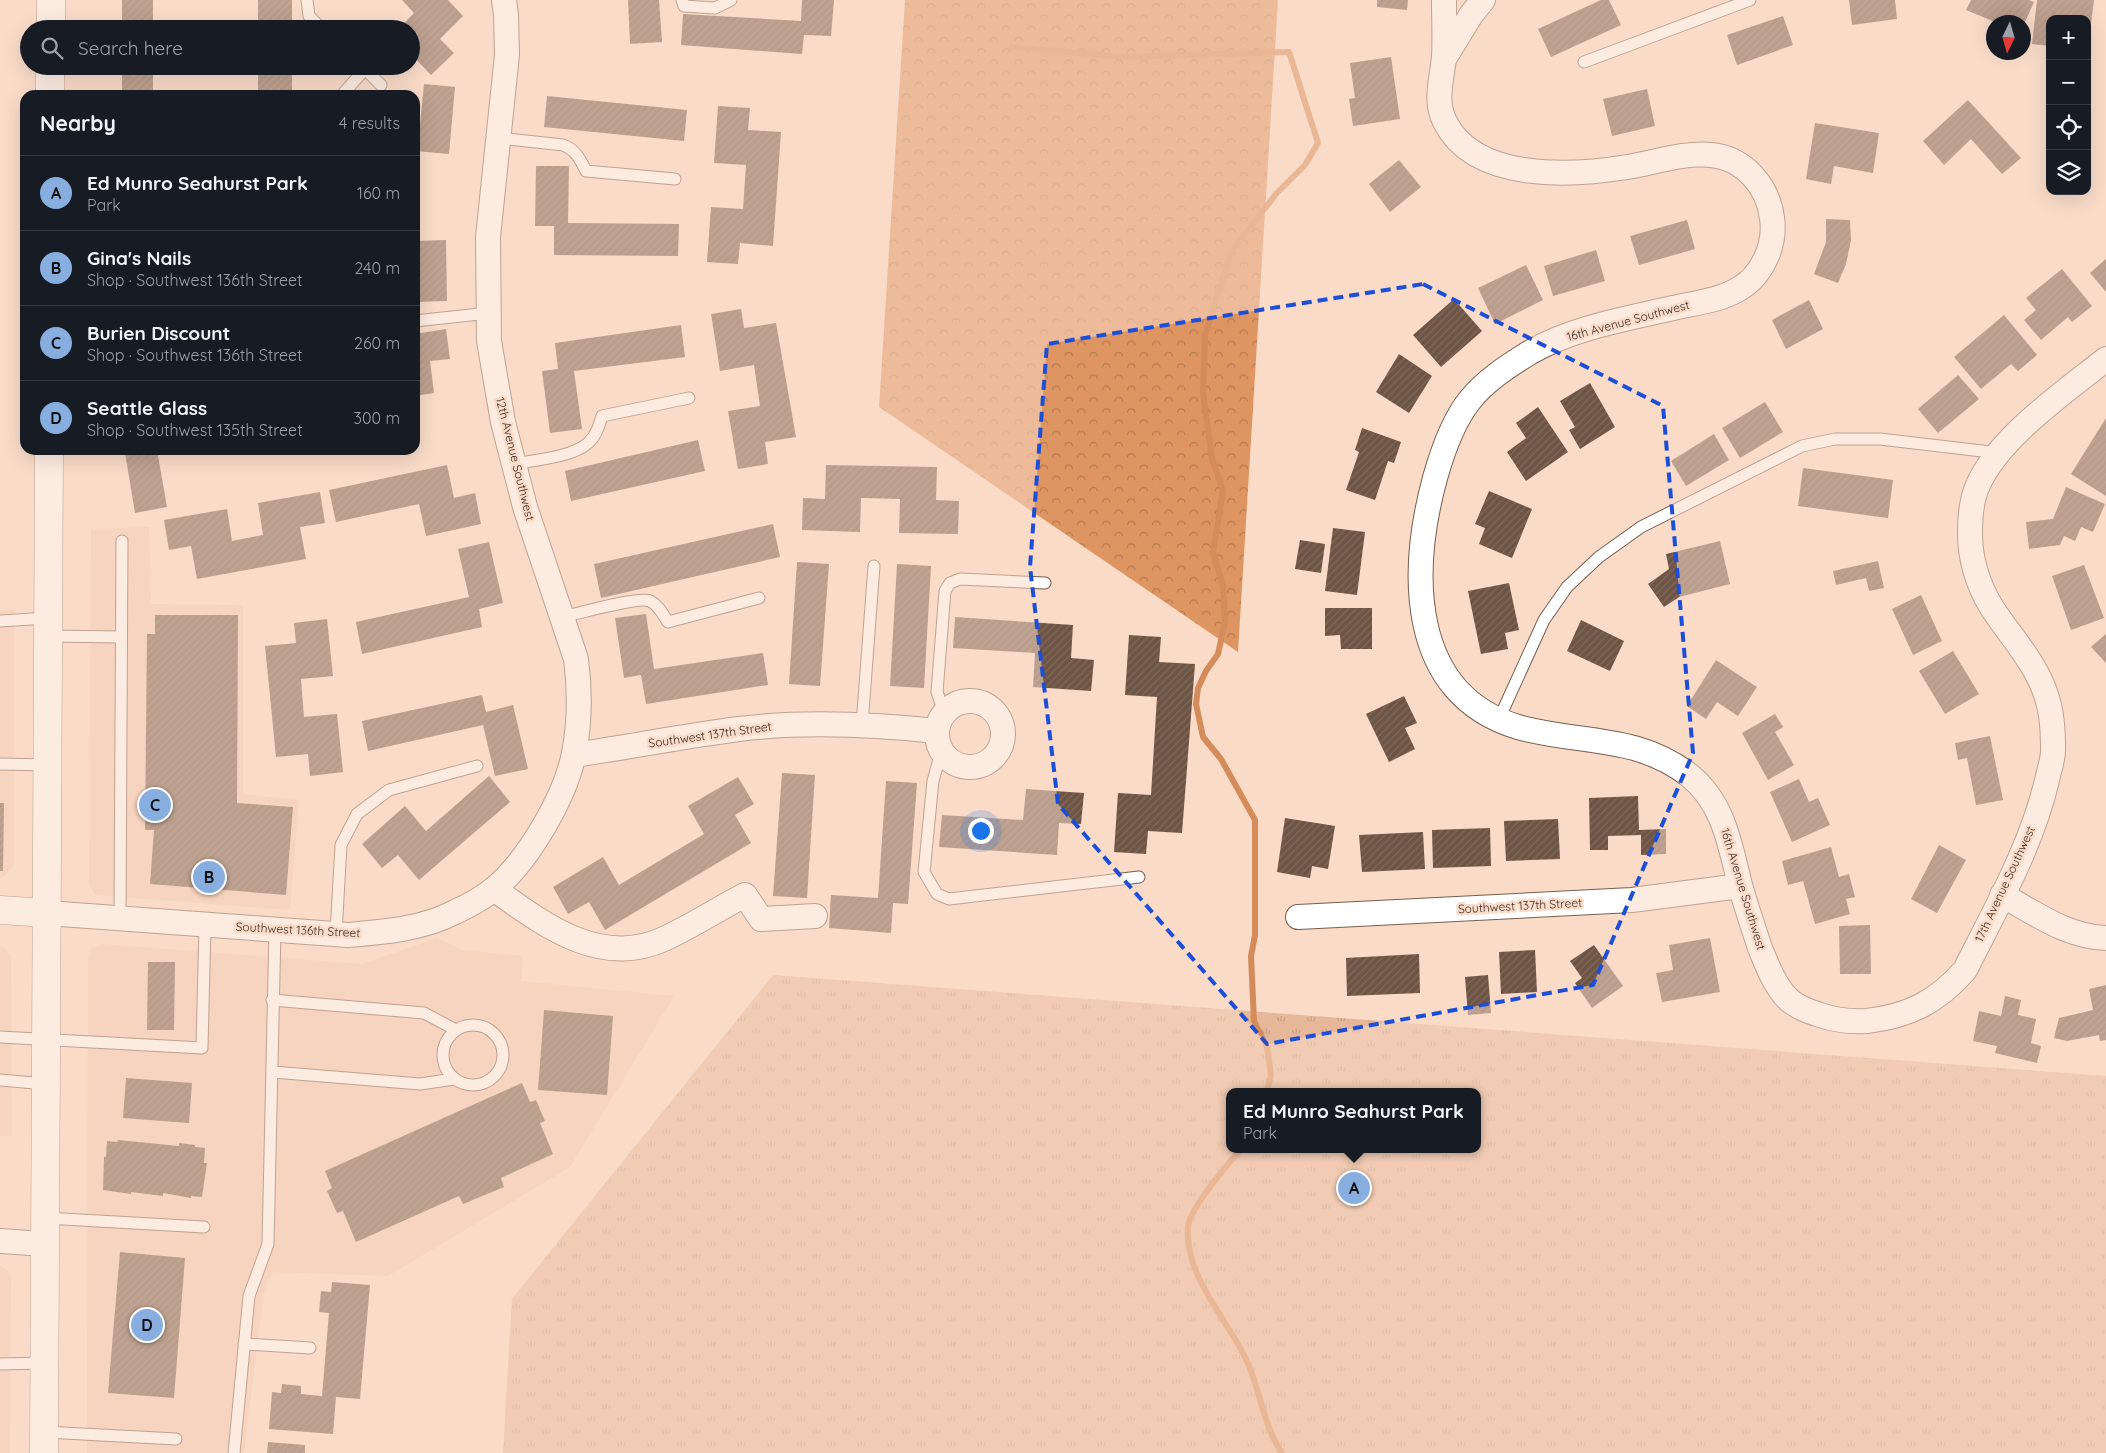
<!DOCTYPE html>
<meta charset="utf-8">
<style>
body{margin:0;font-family:Quicksand,sans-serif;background:#242831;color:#f1f3f6}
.controls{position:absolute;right:15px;top:15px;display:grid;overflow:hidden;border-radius:10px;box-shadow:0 5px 20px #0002}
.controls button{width:45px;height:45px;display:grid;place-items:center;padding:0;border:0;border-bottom:1px solid #363941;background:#171b24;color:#f1f3f6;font:25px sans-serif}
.compass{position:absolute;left:1986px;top:15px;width:45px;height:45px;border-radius:50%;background:#171b24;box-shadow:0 5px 20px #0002;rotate:185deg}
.you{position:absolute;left:980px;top:830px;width:18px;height:18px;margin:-12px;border:4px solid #fff;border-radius:50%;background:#1a73e8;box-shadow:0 0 0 8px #1a73e833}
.badge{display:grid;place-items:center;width:32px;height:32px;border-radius:50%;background:#87aedf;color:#111;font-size:16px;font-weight:700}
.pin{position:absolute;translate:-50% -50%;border:2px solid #fff;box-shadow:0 1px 5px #0006}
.popup{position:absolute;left:1226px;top:1088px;width:255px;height:65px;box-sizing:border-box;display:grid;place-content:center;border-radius:10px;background:#171b24;filter:drop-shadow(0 1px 4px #0005);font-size:16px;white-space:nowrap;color:#9ea1a6}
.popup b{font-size:19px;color:#f1f3f6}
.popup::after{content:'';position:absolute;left:50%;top:100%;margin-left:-10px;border:10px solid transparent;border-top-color:#171b24}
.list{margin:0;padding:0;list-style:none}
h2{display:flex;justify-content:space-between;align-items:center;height:65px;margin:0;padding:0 20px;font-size:21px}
h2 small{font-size:16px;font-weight:400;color:#9ea1a6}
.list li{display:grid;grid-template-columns:32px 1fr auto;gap:15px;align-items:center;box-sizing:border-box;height:75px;padding:0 20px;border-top:1px solid #363941}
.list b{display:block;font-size:19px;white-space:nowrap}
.list p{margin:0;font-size:16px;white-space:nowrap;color:#9ea1a6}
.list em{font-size:16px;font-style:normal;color:#9ea1a6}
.icon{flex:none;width:28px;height:28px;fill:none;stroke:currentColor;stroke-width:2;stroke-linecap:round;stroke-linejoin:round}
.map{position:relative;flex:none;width:2106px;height:1453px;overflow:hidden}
.search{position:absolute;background:#171b24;box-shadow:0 5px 20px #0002;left:20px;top:20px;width:400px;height:55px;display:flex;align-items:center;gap:12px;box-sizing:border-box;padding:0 18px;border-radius:28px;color:#9ea1a6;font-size:19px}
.panel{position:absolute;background:#171b24;box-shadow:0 5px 20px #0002;left:20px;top:90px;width:400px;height:365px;border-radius:15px}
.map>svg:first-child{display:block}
.built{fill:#f1cdb5}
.forest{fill:url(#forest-crowns)}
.park{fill:url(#park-tufts);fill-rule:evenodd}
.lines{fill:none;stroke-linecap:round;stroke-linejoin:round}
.stream{stroke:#d48c5a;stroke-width:6}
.building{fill:url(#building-hatch)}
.lane-casing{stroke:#785e4d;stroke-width:13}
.street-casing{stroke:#785e4d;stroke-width:26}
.secondary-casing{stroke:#785e4d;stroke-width:29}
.lane{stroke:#fff;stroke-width:11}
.street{stroke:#fff;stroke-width:24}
.secondary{stroke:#fff;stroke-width:28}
.marked{fill:none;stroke:#1d4ed8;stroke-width:4;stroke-dasharray:10 6;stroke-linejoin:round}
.labels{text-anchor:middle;stroke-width:5;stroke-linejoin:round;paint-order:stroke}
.street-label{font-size:12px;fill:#372c25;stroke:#f9dbc8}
</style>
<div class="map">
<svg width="2106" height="1453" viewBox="0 0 2106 1453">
<defs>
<pattern id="forest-crowns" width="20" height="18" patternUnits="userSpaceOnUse" patternTransform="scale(1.25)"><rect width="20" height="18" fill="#de9562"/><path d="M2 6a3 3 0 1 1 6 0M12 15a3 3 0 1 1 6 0" fill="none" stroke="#b57a51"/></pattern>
<pattern id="park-tufts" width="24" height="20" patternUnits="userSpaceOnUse" patternTransform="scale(1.25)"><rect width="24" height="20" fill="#e6b899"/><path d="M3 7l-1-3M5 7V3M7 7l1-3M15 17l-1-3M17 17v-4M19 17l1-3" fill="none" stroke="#c69e84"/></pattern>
<pattern id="building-hatch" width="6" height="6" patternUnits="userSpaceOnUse" patternTransform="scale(1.25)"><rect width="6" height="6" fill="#6e5444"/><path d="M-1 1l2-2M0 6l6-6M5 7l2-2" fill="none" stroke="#7f6a5c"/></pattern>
</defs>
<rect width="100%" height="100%" fill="#f9dbc8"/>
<g class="built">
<path d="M149,527L151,604L243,605V794L299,800L290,910L95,895L89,885L91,529Z"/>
<path d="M14,610V865L5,876L0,878V611Z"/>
<path d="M437,938L462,950L523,956L521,981L674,996L570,1167L388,1276L273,1272L264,1292L244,1453H87L88,956L92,948L102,944L362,964Z"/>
<path d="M0,945L4,947L11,957L12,1136H0Z"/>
<path d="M0,1266L6,1269L11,1275L10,1453H0Z"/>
</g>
<path class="forest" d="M905,0H1278L1238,652L879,407Z"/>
<path class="park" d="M773,975L2106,1076V1453H503L512,1299ZM1230,1092H1478V1149H1230Z"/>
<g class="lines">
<g class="stream">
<path d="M1012,47L1122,57L1289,52L1318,143L1305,165L1276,194L1231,252L1205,335L1203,393L1212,459L1223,491L1213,552L1223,586L1225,622L1218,654L1206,671L1198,688L1196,704L1203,737L1221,759L1255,820V935L1251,956L1254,1021L1267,1047L1271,1075L1267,1092"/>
<path d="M1241,1149C1228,1164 1190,1207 1188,1227C1184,1274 1226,1318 1245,1357C1260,1387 1263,1426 1282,1453"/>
</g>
</g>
<g class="building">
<rect x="122" y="0" width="31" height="29"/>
<rect x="258" y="0" width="34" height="29"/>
<path d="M402,0H448L463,16L440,39L454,53L431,75L411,54V29H398L414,13Z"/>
<path d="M628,0H659L662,42L630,44Z"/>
<path d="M802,0H834L831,36L804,35L802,54L681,45L683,14L801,21Z"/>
<path d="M1377,0H1408L1407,10L1377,7Z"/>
<path d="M1601,0H1609L1621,25L1551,57L1538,29Z"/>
<path d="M1849,0H1895L1897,19L1852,25Z"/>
<path d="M1971,0H2029L2034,2L2025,22H1995L1966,10Z"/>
<path d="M2037,0H2094L2088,48L2087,19H2050V46L2032,44Z"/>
<path d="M1783,16L1793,45L1737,65L1727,35Z"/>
<path d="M1391,57L1400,119L1353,126L1349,99L1355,98L1350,63Z"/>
<path d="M122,66H153V93H185V95H122Z"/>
<path d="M258,66H292V95H227V92H258Z"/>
<path d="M424,84L455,87L449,154L415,151V134L419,135Z"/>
<path d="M1647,89L1655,126L1612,136L1603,99Z"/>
<path d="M547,96L687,110L684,141L544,127Z"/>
<path d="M1968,100L2021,158L2002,174L1971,139L1944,165L1923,141Z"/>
<path d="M718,106L750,108L748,130L781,132L773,246L740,243L738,264L707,262L711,207L743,209L746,165L714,163Z"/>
<path d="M1815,123L1879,133L1873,173L1834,166L1831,184L1806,179Z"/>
<path d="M1399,160L1421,187L1390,212L1369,184Z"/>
<path d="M536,166H569L568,223L679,224L678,256L554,255V226H535Z"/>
<path d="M1826,219L1850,220L1851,240L1846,264L1838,283L1814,274L1826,242Z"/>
<path d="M1687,220L1695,249L1639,265L1630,236Z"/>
<path d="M446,240L447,301L415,302V241Z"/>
<path d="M1596,250L1605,281L1553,296L1544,266Z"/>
<path d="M2106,259V292L2090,273Z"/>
<path d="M1526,265L1543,300L1495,324L1478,288Z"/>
<path d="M2062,269L2092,306L2072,322L2068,317L2041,340L2024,320L2036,310L2026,298Z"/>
<path d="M1454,299L1482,331L1441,367L1413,335Z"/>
<path d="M1809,300L1823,329L1786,349L1772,320Z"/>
<path d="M741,309L744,328L776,323L796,437L765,442L768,464L738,469L728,411L760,406L754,365L720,371L711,314Z"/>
<path d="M2004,315L2037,355L2018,371L2011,364L1981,389L1954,357Z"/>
<path d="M681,325L685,357L574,371L582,429L550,433L542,371L558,369L555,343Z"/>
<path d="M446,329L450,359L430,361L434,393L415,396V334Z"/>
<path d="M1399,354L1432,376L1409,413L1376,392Z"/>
<path d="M1958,375L1979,399L1938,433L1918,409Z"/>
<path d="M1590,383L1615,427L1580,449L1569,430L1575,427L1560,401Z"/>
<path d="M1765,402L1783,432L1740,458L1722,428Z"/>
<path d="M1538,407L1568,452L1526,481L1507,452L1526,438L1516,423Z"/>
<path d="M2106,418V496L2071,474Z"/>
<path d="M1362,428L1401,442L1394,463L1388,461L1375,500L1346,490L1359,452L1355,450Z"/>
<path d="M1714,434L1729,460L1686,486L1671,461Z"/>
<path d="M698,440L705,471L571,501L565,471Z"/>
<path d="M140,450H157L167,507L135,513L125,453Z"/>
<path d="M447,465L454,498L475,493L481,524L426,536L419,504L336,522L329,490Z"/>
<path d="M826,465L937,467L936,500L959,501L958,534L899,533L900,499L861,498L860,532L802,530L803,498L825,499Z"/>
<path d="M1803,468L1893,480L1888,518L1798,506Z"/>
<path d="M2066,487L2105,504L2093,532L2081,527L2075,541L2064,536L2060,545L2029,549L2026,522L2053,519Z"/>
<path d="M1489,491L1532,509L1512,558L1479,544L1485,528L1475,524Z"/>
<path d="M320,492L325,523L300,527L306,559L197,579L191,546L169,550L164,520L227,509L232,541L263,535L258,503Z"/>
<path d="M773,524L780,557L601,598L594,564Z"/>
<path d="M1333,528L1365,532L1357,595L1325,591Z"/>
<path d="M1300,540L1325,544L1321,573L1295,569Z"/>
<path d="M1720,541L1730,584L1679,597L1664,607L1648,584L1669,569L1666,554Z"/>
<path d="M489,542L503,603L479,609L482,627L362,654L356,622L469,597L458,549Z"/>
<path d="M1878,561L1884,588L1869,591L1866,578L1836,585L1833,571Z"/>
<path d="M797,562L829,564L820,686L789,684Z"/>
<path d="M897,564L931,566L924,688L890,686Z"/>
<path d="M2084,565L2104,618L2071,630L2052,576Z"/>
<path d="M1509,583L1519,630L1505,633L1508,649L1481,654L1468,591Z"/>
<path d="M1921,595L1942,641L1913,655L1892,609Z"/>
<path d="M1325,608H1372V649H1341L1340,635L1325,636Z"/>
<path d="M646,614L654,669L763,653L768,685L646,704L641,675L624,678L615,618Z"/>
<path d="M155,615H238L237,803L293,807L286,895L150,884L154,830H145L147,634H155Z"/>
<path d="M955,617L1073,625L1071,658L1094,660L1091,691L1033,687L1035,653L953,648Z"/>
<path d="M327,619L333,676L301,679L304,717L337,714L343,772L310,776L308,754L276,757L265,646L296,643L294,623Z"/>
<path d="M1581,620L1624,641L1610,671L1567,651Z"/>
<path d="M2106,634V663L2091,647Z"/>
<path d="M1129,635L1161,637L1159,662L1195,664L1182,833L1148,831L1146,854L1114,852L1118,793L1151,795L1157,697L1125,695Z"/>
<path d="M1953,651L1979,694L1945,714L1919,671Z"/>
<path d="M1716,660L1757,687L1738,716L1717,702L1706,719L1687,706Z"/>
<path d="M482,695L486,712L513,705L528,769L495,776L483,725L368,751L362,721Z"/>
<path d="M1404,696L1417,723L1405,728L1415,749L1389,762L1366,714Z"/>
<path d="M1775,714L1783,727L1775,732L1794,765L1768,780L1742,733Z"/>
<path d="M1990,736L2003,800L1976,805L1967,758L1958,760L1955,743Z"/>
<path d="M782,773L815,775L807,898L773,896Z"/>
<path d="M489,776L510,802L419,880L398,855L382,868L362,844L405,806L426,831Z"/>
<path d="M738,777L754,804L735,815L751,843L605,930L589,902L568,914L553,887L603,857L619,885L704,834L688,806Z"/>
<path d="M1799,779L1809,802L1818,798L1830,825L1792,842L1770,792Z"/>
<path d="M886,781L917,783L908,904L893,903L891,933L829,928L831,895L878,898Z"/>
<path d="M1026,789L1084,793L1081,824L1059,823L1057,855L939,847L942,815L1023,820Z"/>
<path d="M1638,796L1639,830L1666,829V854L1641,855V835L1608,836V850H1590L1589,798Z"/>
<path d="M0,803H4L3,871H0Z"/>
<path d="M1285,818L1335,826L1328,869L1312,866L1310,878L1277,872Z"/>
<path d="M1558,819L1560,859L1506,861L1504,821Z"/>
<path d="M1490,828L1491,866L1433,868L1432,830Z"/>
<path d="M1423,832L1425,869L1362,872L1359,835Z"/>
<path d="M1939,845L1966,860L1937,913L1911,899Z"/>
<path d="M1831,847L1839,877L1849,874L1855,897L1846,899L1850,914L1815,924L1803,881L1788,885L1782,861Z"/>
<path d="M1870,925L1871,974H1840L1839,926Z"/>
<path d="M1710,938L1720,992L1662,1002L1656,973L1673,970L1669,945Z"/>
<path d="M1594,945L1623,986L1592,1008L1575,983L1582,978L1570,961Z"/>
<path d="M1535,950L1537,992L1501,994L1499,952Z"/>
<path d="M1419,954L1420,993L1347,996L1346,958Z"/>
<path d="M148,962H175L174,1030H147Z"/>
<path d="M1488,975L1491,1013L1468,1015L1465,977Z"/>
<path d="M2106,985V1040L2100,1041L2099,1035L2067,1041L2054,1038L2059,1018L2093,1010L2089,989Z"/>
<path d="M2005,996L2021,1000L2018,1015L2036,1019L2031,1043L2041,1046L2037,1063L1995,1053L1997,1046L1973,1041L1979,1011L2001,1016Z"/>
<path d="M544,1010L613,1016L607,1095L538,1090Z"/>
<path d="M126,1078L192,1083L189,1123L123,1118Z"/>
<path d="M522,1083L530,1102L536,1100L545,1121L540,1123L553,1154L501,1178L504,1187L463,1204L459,1196L356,1242L343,1211L337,1213L327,1191L332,1188L325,1171Z"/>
<path d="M118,1140L179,1146V1143L195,1145V1147L205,1148L204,1163H207L202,1197L191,1196V1198L163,1193V1196L131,1192V1194L103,1190L104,1157H106L107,1141L117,1142Z"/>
<path d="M120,1252L185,1258L174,1398L108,1393Z"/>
<path d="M332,1282L370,1285L360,1399L336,1397L333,1434L269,1429L272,1392L281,1393L282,1384L301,1386V1394L322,1396L329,1313L319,1312L321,1291L331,1292Z"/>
<path d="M268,1442L305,1445V1453H267Z"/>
</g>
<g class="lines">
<g class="lane-casing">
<g id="lane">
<path d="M307,0L309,16L322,29"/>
<path d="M682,0L684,6L715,8L731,0"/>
<path d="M1584,62L1750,0"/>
<path d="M362,66L381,85"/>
<path d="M342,95L365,69"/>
<path d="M498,138L563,145C576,150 580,159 586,171L675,179"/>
<path d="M415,321L489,313"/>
<path d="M514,464C535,460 573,457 588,443C596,436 599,426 602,416L689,398"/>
<path d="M562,617C577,614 639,596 650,601C659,605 663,615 668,622L759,598"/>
<path d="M0,621L48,618"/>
<path d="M48,636L120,637"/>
<path d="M944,712L937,692L945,591L950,583L960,579L1045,583"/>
<path d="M1499,719L1544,620L1567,587L1599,557L1641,527L1802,446L1835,439H1880L1999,453"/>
<path d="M862,725L874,566"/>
<path d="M941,752L933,781L924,872L937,894L949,899L1139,877"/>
<path d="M0,764L48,765"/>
<path d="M120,918L122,541"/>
<path d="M336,934L341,845L357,814L389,790L477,766"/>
<path d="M272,1000L424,1013L456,1030"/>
<circle cx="473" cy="1055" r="30"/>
<path d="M0,1037L202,1048L205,925"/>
<path d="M273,1072L420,1084L454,1079"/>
<path d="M0,1080L46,1084"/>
<path d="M45,1218L204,1227"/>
<path d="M244,1344L310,1348"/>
<path d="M0,1364L45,1363"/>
<path d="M45,1432L176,1439"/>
<path d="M234,1453L249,1296L268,1244L275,930"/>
</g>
</g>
<g class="street-casing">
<g id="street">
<path d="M1444,0C1444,19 1445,38 1444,57C1442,80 1434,100 1445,122C1475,182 1572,176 1627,167C1654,163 1684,152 1711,155C1744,158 1768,186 1772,218C1776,245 1762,277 1737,290C1718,301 1694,303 1673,308C1625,319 1572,328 1529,353C1508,366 1485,381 1470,400C1453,421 1442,453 1435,478C1410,570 1407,694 1518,727C1578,744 1636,734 1689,775C1724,803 1730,845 1740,885C1746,906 1753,927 1760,948C1767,965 1774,984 1787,998C1796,1007 1808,1011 1820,1015C1835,1020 1851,1022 1867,1021C1909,1016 1937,1002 1965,970C1996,908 2033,844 2048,776C2050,767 2054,756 2053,747C2053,730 2052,713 2047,698C2037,664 2011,637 1992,608C1978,585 1970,560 1970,533C1970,517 1971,500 1978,485C1999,437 2065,392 2106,359"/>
<path d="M1444,59L1471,15L1483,0"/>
<circle cx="970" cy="734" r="33"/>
<path d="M574,755C629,747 684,736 739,729C804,721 871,724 936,731"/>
<path d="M494,889C544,925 600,968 664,939C692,926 718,909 745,895L761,919L815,916"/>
<path d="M2002,895C2035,913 2067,937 2106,938"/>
<path d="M47,913L348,935C384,932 423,929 455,912C468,906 483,898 494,889C528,861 566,796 574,753C580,722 580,690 576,659L525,507L503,422L489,341L488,237L507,55L506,15L504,0"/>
<path d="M1298,917L1632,900L1740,886"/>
<path d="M0,1241L45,1244"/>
</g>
</g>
<g class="secondary-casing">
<g id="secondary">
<path d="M51,29V0"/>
<path d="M50,95V66"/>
<path d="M0,910L47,913"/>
<path d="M44,1453L49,450"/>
</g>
</g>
<use href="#lane" class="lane"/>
<use href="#street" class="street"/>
<use href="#secondary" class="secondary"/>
</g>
<path d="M0 0H2106V1453H0ZM1423,284L1663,406L1693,753L1593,985L1267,1044L1058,804L1030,567L1047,344Z" fill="#f9dbc8" fill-opacity=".55" fill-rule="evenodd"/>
<path class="marked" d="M1423,284L1663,406L1693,753L1593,985L1267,1044L1058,804L1030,567L1047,344Z"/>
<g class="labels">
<g class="street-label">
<text transform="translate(1628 321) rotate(-15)" y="4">16th Avenue Southwest</text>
<text transform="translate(515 459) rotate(76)" y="4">12th Avenue Southwest</text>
<text transform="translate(710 735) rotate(-8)" y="4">Southwest 137th Street</text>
<text transform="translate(2005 884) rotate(-65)" y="4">17th Avenue Southwest</text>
<text transform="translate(1743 889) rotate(73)" y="4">16th Avenue Southwest</text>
<text transform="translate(1520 906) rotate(-3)" y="4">Southwest 137th Street</text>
<text transform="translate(298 930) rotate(3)" y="4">Southwest 136th Street</text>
</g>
</g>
</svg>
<div class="controls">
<button>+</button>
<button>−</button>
<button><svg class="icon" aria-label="locate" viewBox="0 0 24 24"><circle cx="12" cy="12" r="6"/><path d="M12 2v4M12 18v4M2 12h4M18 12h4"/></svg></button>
<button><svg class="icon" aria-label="layers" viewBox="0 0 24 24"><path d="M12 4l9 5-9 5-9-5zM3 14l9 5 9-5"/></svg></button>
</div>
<svg class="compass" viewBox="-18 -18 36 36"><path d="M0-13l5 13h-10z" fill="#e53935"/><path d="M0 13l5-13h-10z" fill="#9ea1a6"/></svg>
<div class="you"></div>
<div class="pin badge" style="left:1354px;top:1188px">A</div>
<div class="popup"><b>Ed Munro Seahurst Park</b>Park</div>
<div class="pin badge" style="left:209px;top:877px">B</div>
<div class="pin badge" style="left:155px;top:805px">C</div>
<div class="pin badge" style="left:147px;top:1325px">D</div>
<div class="search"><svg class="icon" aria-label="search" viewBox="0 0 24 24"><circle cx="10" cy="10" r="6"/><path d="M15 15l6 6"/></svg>Search here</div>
<section class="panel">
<h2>Nearby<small>4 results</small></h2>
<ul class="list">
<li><span class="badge">A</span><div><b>Ed Munro Seahurst Park</b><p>Park</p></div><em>160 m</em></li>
<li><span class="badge">B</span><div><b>Gina's Nails</b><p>Shop · Southwest 136th Street</p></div><em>240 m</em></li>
<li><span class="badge">C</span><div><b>Burien Discount</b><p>Shop · Southwest 136th Street</p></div><em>260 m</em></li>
<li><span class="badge">D</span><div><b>Seattle Glass</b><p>Shop · Southwest 135th Street</p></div><em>300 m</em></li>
</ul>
</section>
</div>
